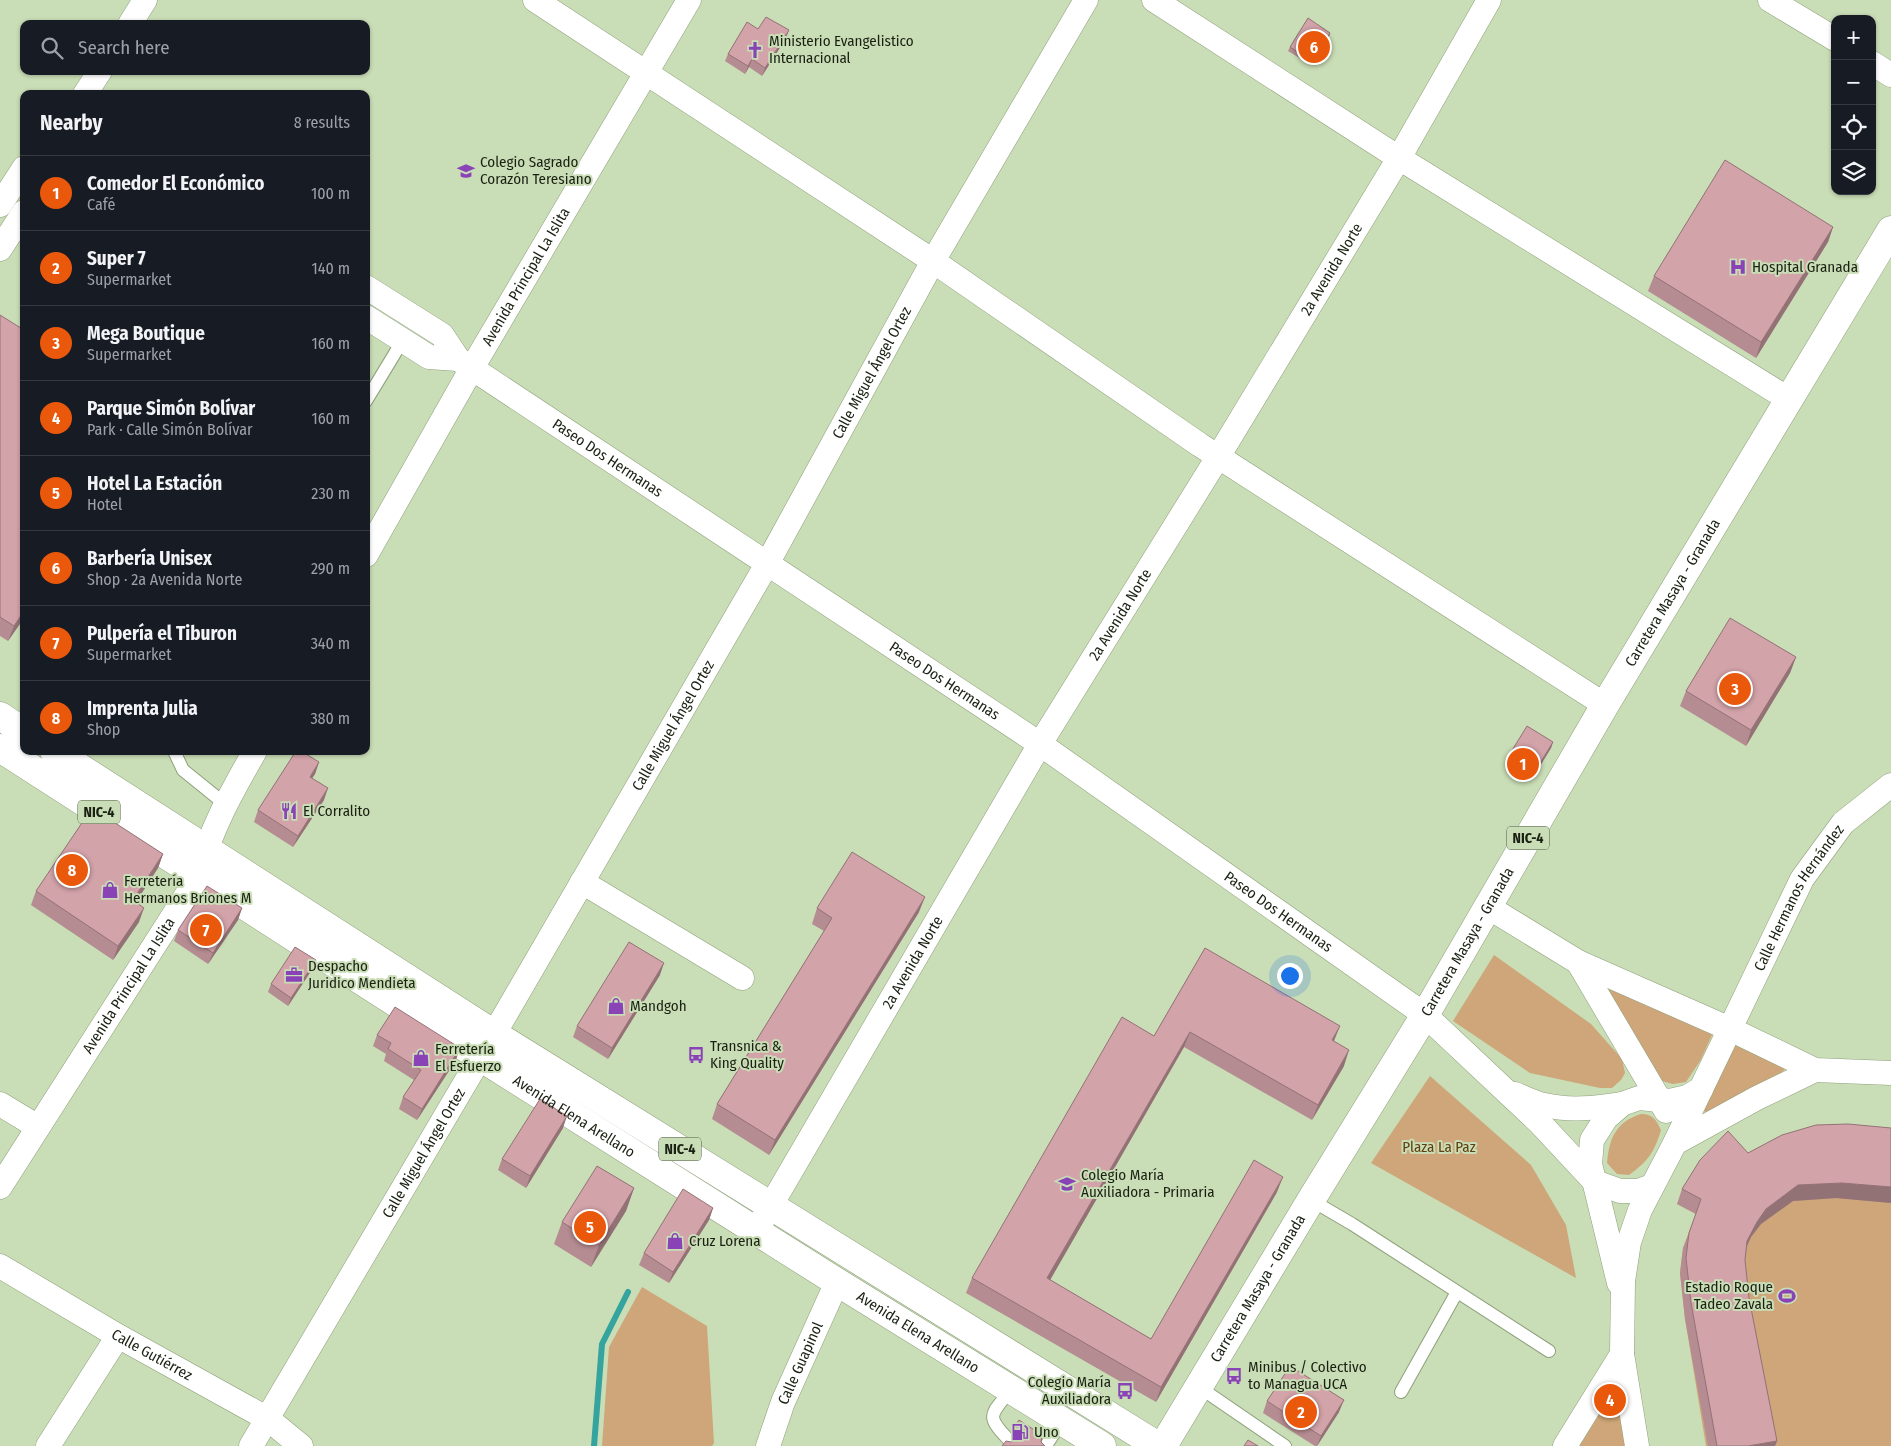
<!DOCTYPE html>
<meta charset="utf-8">
<style>
body{margin:0;font-family:"Fira Sans Condensed",sans-serif;background:#20242c;color:#f1f3f6}
.controls{position:absolute;right:15px;top:15px;display:grid;overflow:hidden;border-radius:10px;box-shadow:0 1px 4px #0004}
.controls button{width:45px;height:45px;display:grid;place-items:center;padding:0;border:0;border-bottom:1px solid #363941;background:#171b24;color:#f1f3f6;font:25px sans-serif}
.you{position:absolute;left:1289px;top:975px;width:18px;height:18px;margin:-12px;border:4px solid #fff;border-radius:50%;background:#1a73e8;box-shadow:0 0 0 8px #1a73e833}
.badge{display:grid;place-items:center;width:32px;height:32px;border-radius:50%;background:#ea580c;color:#fff;font-size:16px;font-weight:700}
.pin{position:absolute;translate:-50% -50%;border:2px solid #fff;box-shadow:0 1px 5px #0006}
.list{margin:0;padding:0;list-style:none}
h2{display:flex;justify-content:space-between;align-items:center;height:65px;margin:0;padding:0 20px;font-size:21px}
h2 small{font-size:16px;font-weight:400;color:#9ea1a6}
.list li{display:grid;grid-template-columns:32px 1fr auto;gap:15px;align-items:center;box-sizing:border-box;height:75px;padding:0 20px;border-top:1px solid #363941}
.list b{display:block;font-size:19px;white-space:nowrap}
.list p{margin:0;font-size:16px;white-space:nowrap;color:#9ea1a6}
.list em{font-size:16px;font-style:normal;color:#9ea1a6}
.icon{flex:none;width:28px;height:28px;fill:none;stroke:currentColor;stroke-width:2;stroke-linecap:round;stroke-linejoin:round}
.map{position:relative;flex:none;width:1891px;height:1446px;overflow:hidden}
.search{position:absolute;background:#171b24;box-shadow:0 1px 4px #0004;left:20px;top:20px;width:350px;height:55px;display:flex;align-items:center;gap:12px;box-sizing:border-box;padding:0 18px;border-radius:10px;color:#9ea1a6;font-size:19px}
.panel{position:absolute;background:#171b24;box-shadow:0 1px 4px #0004;left:20px;top:90px;width:350px;height:665px;border-radius:10px}
.map>svg:first-child{display:block}
.green{fill:#cea679}
.lines{fill:none;stroke-linecap:round;stroke-linejoin:round}
.stream{stroke:#36a49e;stroke-width:6}
.service-casing{stroke:#8ea17c;stroke-width:14}
.minor-casing{stroke:#8ea17c;stroke-width:25}
.trunk-casing{stroke:#8ea17c;stroke-width:29}
.service{stroke:#fff;stroke-width:12}
.minor{stroke:#fff;stroke-width:24}
.trunk{stroke:#fff;stroke-width:28}
.wall{fill:#b58c91}
.shaded-wall{fill:#937276}
.building{fill:#d2a3a9;stroke:#937276}
.labels{text-anchor:middle;stroke-width:4;stroke-linejoin:round;paint-order:stroke}
.shield{fill:#c9ddb6;stroke:#4e5944;stroke-width:1}
.shield-label{font-size:14px;font-weight:bold;fill:#1a2113}
.poi-label{font-size:15px;fill:#1a2113;stroke:#c9ddb6;text-anchor:start}
.street-label{font-size:15px;fill:#1a2113;stroke:#c9ddb6}
.park-label{font-size:15px;fill:#613e0f;stroke:#c9ddb6}
</style>
<div class="map">
<svg width="1891" height="1446" viewBox="0 0 1891 1446">
<rect width="100%" height="100%" fill="#c9ddb6"/>
<g class="green">
<path d="M1494,955L1591,1024L1622,1059L1625,1073L1621,1080L1612,1088H1600L1530,1073L1453,1021Z"/>
<path d="M1608,989L1699,1023L1712,1035L1700,1061L1686,1082L1673,1084L1658,1080Z"/>
<path d="M1739,1040L1791,1063L1777,1077L1710,1115L1704,1111L1730,1044Z"/>
<path d="M1430,1076L1531,1165L1566,1225L1576,1278L1371,1163Z"/>
<path d="M1641,1114C1653,1114 1656,1120 1661,1130C1654,1153 1648,1161 1629,1175L1617,1174L1607,1163C1609,1138 1616,1122 1641,1114Z"/>
<path d="M1891,1143V1446H1706L1685,1319L1680,1273L1683,1248L1696,1214L1677,1204L1695,1175Z"/>
<path d="M642,1287L707,1326L714,1443L712,1446H602L609,1347Z"/>
<path d="M1622,1354L1631,1446H1566Z"/>
</g>
<g class="lines">
<path class="stream" d="M594,1446L602,1344L628,1292"/>
<g class="service-casing">
<g id="service">
<path d="M366,401L403,340"/>
<path d="M174,751L183,770L225,804"/>
<path d="M1311,1200L1352,1224L1549,1351"/>
<path d="M1199,1387L1285,1446"/>
<path d="M1401,1392L1457,1292"/>
<path d="M1008,1439C984,1414 992,1415 1011,1389"/>
<path d="M1047,1444L1062,1421"/>
</g>
</g>
<g class="minor-casing">
<g id="minor">
<path d="M535,0L933,261L1200,445L1605,705"/>
<path d="M1154,0L1399,158L1790,400"/>
<path d="M1770,0L1835,39"/>
<path d="M130,24L145,0"/>
<path d="M1872,63L1891,75"/>
<path d="M85,94L100,71"/>
<path d="M0,205L24,168"/>
<path d="M0,249L24,212"/>
<path id="s1" d="M366,287L442,335L458,359L1040,744L1425,1015L1540,1123L1595,1182L1620,1191H1638L1652,1186"/>
<path d="M366,317L429,357L458,359"/>
<path id="s2" d="M366,555L472,368L689,0"/>
<path d="M582,882L742,978"/>
<path d="M1488,907L1578,962L1730,1029L1815,1070L1891,1073"/>
<path d="M1578,962L1666,1111"/>
<path d="M1515,1094C1525,1098 1534,1103 1544,1105C1570,1111 1596,1108 1622,1104"/>
<path d="M0,1104L38,1127"/>
<path d="M1675,1143L1757,1098L1815,1070"/>
<path id="s3" d="M0,1187L198,877C210,830 231,793 255,751"/>
<path id="s4" d="M756,1231L1040,744L1218,457L1399,158L1489,0"/>
<path id="s5" d="M0,1266L118,1336L268,1419L301,1446"/>
<path d="M1619,1283L1590,1164L1592,1140L1606,1118L1622,1104L1639,1098L1670,1101L1687,1097L1701,1089"/>
<path d="M48,1446L118,1336"/>
<path id="s6" d="M251,1446L494,1034L767,564L933,261L1086,0"/>
<path id="s7" d="M768,1446L783,1402L837,1282"/>
<path d="M1565,1446L1622,1354"/>
<path id="s8" d="M1637,1446L1622,1354L1623,1281L1629,1242L1640,1210L1675,1143L1802,879L1843,823L1891,785"/>
</g>
</g>
<g class="trunk-casing">
<g id="trunk">
<path d="M0,716L24,732"/>
<path id="s9" d="M0,748L480,1057L837,1282L1102,1446"/>
<path d="M54,751L494,1034L1158,1446"/>
<path id="s10" d="M1163,1446L1311,1200L1425,1015L1605,705L1891,230"/>
</g>
</g>
<use href="#service" class="service"/>
<use href="#minor" class="minor"/>
<use href="#trunk" class="trunk"/>
</g>
<g class="wall">
<path d="M758,29L786,38L762,76L749,67L745,74L725,61L728,54Z"/>
<path d="M1329,37L1311,65L1288,51L1290,47Z"/>
<path d="M1833,227L1828,242L1756,358L1648,291L1654,276Z"/>
<path d="M0,315L24,618L8,641L0,636Z"/>
<path d="M1796,657L1790,673L1746,746L1680,706L1686,691Z"/>
<path d="M1553,742L1551,748L1532,779L1506,763L1508,757Z"/>
<path d="M319,762L315,774L312,778L324,800L293,847L254,822L258,810Z"/>
<path d="M163,854L158,868L136,902L139,922L113,960L31,905L36,891Z"/>
<path d="M242,908L238,920L208,964L174,941L178,930Z"/>
<path d="M817,908L919,912L769,1155L712,1119L717,1104L824,931L812,924Z"/>
<path d="M1205,948L1344,1066L1312,1120L1184,1047L1050,1280L1151,1339L1277,1192L1156,1402L966,1293L972,1278L1154,1036Z"/>
<path d="M313,968L288,1006L268,992L271,984Z"/>
<path d="M660,975L608,1059L573,1037L577,1026Z"/>
<path d="M377,1035L456,1060L417,1120L399,1109L403,1097L414,1080L384,1061L386,1054L373,1046Z"/>
<path d="M563,1128L526,1188L498,1170L502,1159Z"/>
<path d="M1891,1128V1203L1836,1198L1793,1201L1761,1224L1751,1237L1747,1246L1745,1260L1749,1298L1777,1441L1775,1446H1708L1685,1319L1680,1273L1683,1248L1696,1214L1677,1204L1682,1189L1748,1153Z"/>
<path d="M634,1188L626,1211L591,1267L554,1244L562,1222Z"/>
<path d="M713,1208L709,1220L669,1283L639,1265L644,1253Z"/>
<path d="M1267,1401L1339,1412L1317,1446H1315L1263,1413Z"/>
<path d="M1014,1427L1041,1442H1011L1015,1440L1016,1438L1013,1432Z"/>
</g>
<g class="shaded-wall">
<path d="M789,30L786,38L762,76L765,68Z"/>
<path d="M1330,33L1329,37L1311,65L1312,61Z"/>
<path d="M752,59L749,67L745,74L748,66Z"/>
<path d="M1833,227L1828,242L1756,358L1761,342Z"/>
<path d="M24,611V618L8,641L14,626Z"/>
<path d="M1796,657L1790,673L1746,746L1751,730Z"/>
<path d="M1553,742L1551,748L1532,779L1534,773Z"/>
<path d="M319,762L315,774L305,789L310,777Z"/>
<path d="M328,788L324,800L293,847L298,836Z"/>
<path d="M163,854L158,868L128,914L133,900Z"/>
<path d="M925,897L919,912L769,1155L775,1140Z"/>
<path d="M144,908L139,922L113,960L118,946Z"/>
<path d="M242,908L238,920L208,964L213,953Z"/>
<path d="M316,960L313,968L288,1006L291,998Z"/>
<path d="M664,963L660,975L608,1059L612,1048Z"/>
<path d="M1340,1026L1334,1041L1326,1055L1332,1040Z"/>
<path d="M1190,1032L1184,1047L1042,1294L1047,1278Z"/>
<path d="M460,1048L456,1060L417,1120L422,1109Z"/>
<path d="M1349,1050L1344,1066L1312,1120L1318,1105Z"/>
<path d="M567,1116L563,1128L526,1188L530,1176Z"/>
<path d="M1283,1177L1277,1192L1156,1402L1161,1387Z"/>
<path d="M1842,1183L1891,1187V1203L1836,1198L1793,1201L1761,1224L1751,1237L1742,1257L1747,1241L1757,1222L1766,1209L1798,1185Z"/>
<path d="M634,1188L626,1211L591,1267L599,1245Z"/>
<path d="M713,1208L709,1220L669,1283L673,1272Z"/>
<path d="M1344,1400L1339,1412L1317,1446L1321,1436Z"/>
<path d="M1777,1441L1775,1446H1748Z"/>
</g>
<g class="building">
<path d="M766,17L789,30L765,68L752,59L748,66L728,54L747,22L758,29Z"/>
<path d="M1308,18L1330,33L1312,61L1290,47Z"/>
<path d="M1725,160L1833,227L1761,342L1654,276Z"/>
<path d="M0,315L24,330V611L14,626L0,617Z"/>
<path d="M1730,618L1796,657L1751,730L1686,691Z"/>
<path d="M1527,726L1553,742L1534,773L1508,757Z"/>
<path d="M296,751H301L319,762L310,777L328,788L298,836L258,810Z"/>
<path d="M92,808L163,854L133,900L144,908L118,946L36,891Z"/>
<path d="M852,852L925,897L775,1140L717,1104L832,918L817,908Z"/>
<path d="M207,886L242,908L213,953L178,930Z"/>
<path d="M629,942L664,963L612,1048L577,1026Z"/>
<path d="M295,947L316,960L291,998L271,984Z"/>
<path d="M1205,948L1340,1026L1332,1040L1349,1050L1318,1105L1190,1032L1047,1278L1151,1339L1254,1160L1283,1177L1161,1387L972,1278L1122,1017L1154,1036Z"/>
<path d="M395,1007L460,1048L422,1109L403,1097L421,1070L388,1049L391,1043L377,1035Z"/>
<path d="M540,1099L567,1116L530,1176L502,1159Z"/>
<path d="M1848,1124L1891,1128V1187L1842,1183L1798,1185L1766,1209L1757,1222L1747,1241L1745,1260L1749,1298L1777,1441L1748,1446H1717L1691,1303L1686,1258L1689,1233L1701,1199L1682,1189L1700,1160L1728,1131L1748,1153L1782,1135L1816,1125Z"/>
<path d="M597,1166L634,1188L599,1245L562,1222Z"/>
<path d="M683,1189L713,1208L673,1272L644,1253Z"/>
<path d="M1290,1366L1344,1400L1321,1436L1267,1401Z"/>
<path d="M1019,1420L1042,1435L1041,1442L1045,1446H1002L1006,1441L1011,1442L1016,1440L1018,1433L1014,1427Z"/>
<path d="M1248,1440L1258,1446H1244Z"/>
</g>
<defs>
<g id="church-bare" transform="scale(1.35)"><path d="M-1.2-6h2.4v3.5h3.3v2.4h-3.3V6h-2.4V-.1h-3.3v-2.4h3.3Z" fill="#8943b6" stroke="#c9ddb6" stroke-width="2.5" paint-order="stroke"/></g>
<g id="school-bare" transform="scale(1.35)"><path d="M0-5L7-2L0 1L-7-2ZM-4 1L0 2.5L4 1V4Q0 6-4 4Z" fill="#8943b6" stroke="#c9ddb6" stroke-width="2.5" paint-order="stroke"/></g>
<g id="hospital-bare" transform="scale(1.35)"><path d="M-5-5h3v3.5h4V-5h3V5h-3V1.5h-4V5h-3Z" fill="#8943b6" stroke="#c9ddb6" stroke-width="2.5" paint-order="stroke"/></g>
<g id="restaurant-bare" transform="scale(1.35)"><path d="M-5-6h1v4h1v-4h1v4h1v-4h1v5L-1.5 .5V6h-2V.5L-5-1ZM5-6V6H3V1.5H1.5Q1.5-4 5-6Z" fill="#8943b6" stroke="#c9ddb6" stroke-width="2.5" paint-order="stroke"/></g>
<g id="shop-bare" transform="scale(1.35)"><path d="M-5-2.5h2.3a2.7 3.5 0 0 1 5.4 0H5L5.5 6h-11ZM-1.5-2.5h3a1.5 2.3 0 0 0-3 0Z" fill="#8943b6" stroke="#c9ddb6" stroke-width="2.5" paint-order="stroke"/></g>
<g id="office-bare" transform="scale(1.35)"><path d="M-6-3h4V-5.5h4V-3h4V5H-6ZM-1-4.5V-3h2v-1.5ZM-6 0V1H6V0Z" fill="#8943b6" stroke="#c9ddb6" stroke-width="2.5" paint-order="stroke"/></g>
<g id="bus-bare" transform="scale(1.35)"><path d="M-5-6H5V4H4V6H2V4H-2V6H-4V4H-5ZM-3.5-4V0h7V-4ZM-3.5 1.2v1.5H-2V1.2ZM2 1.2v1.5H3.5V1.2Z" fill="#8943b6" stroke="#c9ddb6" stroke-width="2.5" paint-order="stroke"/></g>
<g id="stadium-bare" transform="scale(1.35)"><path d="M0-5a6.5 5 0 1 0 0 10a6.5 5 0 1 0 0-10ZM-3.5-1.8h7v3.6h-7Z" fill="#8943b6" stroke="#c9ddb6" stroke-width="2.5" paint-order="stroke"/></g>
<g id="fuel-bare" transform="scale(1.35)"><path d="M-5.5-6h7V0h2V4h1.3V-2.5L3-4.5l.8-.8L6-3V5H2.5V1h-1V6h-7ZM-4.2-4.7v3.2H.2V-4.7Z" fill="#8943b6" stroke="#c9ddb6" stroke-width="2.5" paint-order="stroke"/></g>
</defs>
<g fill-rule="evenodd">
<use href="#church-bare" x="755" y="50"/>
<use href="#school-bare" x="466" y="171"/>
<use href="#hospital-bare" x="1738" y="267"/>
<use href="#restaurant-bare" x="289" y="811"/>
<use href="#shop-bare" x="110" y="890"/>
<use href="#office-bare" x="294" y="975"/>
<use href="#shop-bare" x="616" y="1006"/>
<use href="#bus-bare" x="696" y="1055"/>
<use href="#shop-bare" x="421" y="1058"/>
<use href="#school-bare" x="1067" y="1184"/>
<use href="#shop-bare" x="675" y="1241"/>
<use href="#stadium-bare" x="1787" y="1296"/>
<use href="#bus-bare" x="1234" y="1376"/>
<use href="#bus-bare" x="1125" y="1391"/>
<use href="#fuel-bare" x="1020" y="1432"/>
</g>
<g class="labels">
<g class="shield">
<rect x="78" y="800.5" width="42" height="23" rx="4"/>
<rect x="1507" y="826.5" width="42" height="23" rx="4"/>
<rect x="659" y="1137.5" width="42" height="23" rx="4"/>
</g>
<g class="shield-label">
<text x="99" y="817">NIC-4</text>
<text x="1528" y="843">NIC-4</text>
<text x="680" y="1154">NIC-4</text>
</g>
<g class="poi-label">
<text x="769" y="46">Ministerio Evangelistico<tspan x="769" dy="17">Internacional</tspan></text>
<text x="480" y="167">Colegio Sagrado<tspan x="480" dy="17">Corazón Teresiano</tspan></text>
<text x="1752" y="272">Hospital Granada</text>
<text x="303" y="816">El Corralito</text>
<text x="124" y="886">Ferretería<tspan x="124" dy="17">Hermanos Briones M</tspan></text>
<text x="308" y="971">Despacho<tspan x="308" dy="17">Juridico Mendieta</tspan></text>
<text x="630" y="1011">Mandgoh</text>
<text x="710" y="1051">Transnica &amp;<tspan x="710" dy="17">King Quality</tspan></text>
<text x="435" y="1054">Ferretería<tspan x="435" dy="17">El Esfuerzo</tspan></text>
<text x="1081" y="1180">Colegio María<tspan x="1081" dy="17">Auxiliadora - Primaria</tspan></text>
<text x="689" y="1246">Cruz Lorena</text>
<text x="1773" y="1292" text-anchor="end">Estadio Roque<tspan x="1773" dy="17">Tadeo Zavala</tspan></text>
<text x="1248" y="1372">Minibus / Colectivo<tspan x="1248" dy="17">to Managua UCA</tspan></text>
<text x="1111" y="1387" text-anchor="end">Colegio María<tspan x="1111" dy="17">Auxiliadora</tspan></text>
<text x="1034" y="1437">Uno</text>
</g>
<g class="street-label">
<text dy="5" stroke="none"><textPath href="#s4" startOffset="1121">2a Avenida Norte</textPath></text>
<text dy="5" stroke="none"><textPath href="#s2" startOffset="321">Avenida Principal La Islita</textPath></text>
<text dy="5" stroke="none"><textPath href="#s6" startOffset="1240">Calle Miguel Ángel Ortez</textPath></text>
<text dy="5" stroke="none"><textPath href="#s1" startOffset="298">Paseo Dos Hermanas</textPath></text>
<text dy="5" stroke="none"><textPath href="#s10" startOffset="994">Carretera Masaya - Granada</textPath></text>
<text dy="5" stroke="none"><textPath href="#s4" startOffset="716">2a Avenida Norte</textPath></text>
<text dy="5" stroke="none"><textPath href="#s1" startOffset="702">Paseo Dos Hermanas</textPath></text>
<text dy="5" stroke="none"><textPath href="#s6" startOffset="835">Calle Miguel Ángel Ortez</textPath></text>
<text dy="5" stroke="none"><textPath href="#s8" startOffset="590">Calle Hermanos Hernández</textPath></text>
<text dy="5" stroke="none"><textPath href="#s1" startOffset="1108">Paseo Dos Hermanas</textPath></text>
<text dy="5" stroke="none"><textPath href="#s10" startOffset="589">Carretera Masaya - Granada</textPath></text>
<text dy="5" stroke="none"><textPath href="#s4" startOffset="311">2a Avenida Norte</textPath></text>
<text dy="5" stroke="none"><textPath href="#s3" startOffset="239">Avenida Principal La Islita</textPath></text>
<text dy="5" stroke="none"><textPath href="#s9" startOffset="682">Avenida Elena Arellano</textPath></text>
<text dy="5" stroke="none"><textPath href="#s6" startOffset="340">Calle Miguel Ángel Ortez</textPath></text>
<text dy="5" stroke="none"><textPath href="#s10" startOffset="184">Carretera Masaya - Granada</textPath></text>
<text dy="5" stroke="none"><textPath href="#s9" startOffset="1088">Avenida Elena Arellano</textPath></text>
<text dy="5" stroke="none"><textPath href="#s5" startOffset="176">Calle Gutiérrez</textPath></text>
<text dy="5" stroke="none"><textPath href="#s7" startOffset="89">Calle Guapinol</textPath></text>
</g>
<g class="park-label">
<text x="1439" y="1152">Plaza La Paz</text>
</g>
</g>
</svg>
<div class="controls">
<button>+</button>
<button>−</button>
<button><svg class="icon" aria-label="locate" viewBox="0 0 24 24"><circle cx="12" cy="12" r="6"/><path d="M12 2v4M12 18v4M2 12h4M18 12h4"/></svg></button>
<button><svg class="icon" aria-label="layers" viewBox="0 0 24 24"><path d="M12 4l9 5-9 5-9-5zM3 14l9 5 9-5"/></svg></button>
</div>
<div class="you"></div>
<div class="pin badge" style="left:1523px;top:764px">1</div>
<div class="pin badge" style="left:1301px;top:1412px">2</div>
<div class="pin badge" style="left:1735px;top:689px">3</div>
<div class="pin badge" style="left:1610px;top:1400px">4</div>
<div class="pin badge" style="left:590px;top:1227px">5</div>
<div class="pin badge" style="left:1314px;top:47px">6</div>
<div class="pin badge" style="left:206px;top:930px">7</div>
<div class="pin badge" style="left:72px;top:870px">8</div>
<div class="search"><svg class="icon" aria-label="search" viewBox="0 0 24 24"><circle cx="10" cy="10" r="6"/><path d="M15 15l6 6"/></svg>Search here</div>
<section class="panel">
<h2>Nearby<small>8 results</small></h2>
<ul class="list">
<li><span class="badge">1</span><div><b>Comedor El Económico</b><p>Café</p></div><em>100 m</em></li>
<li><span class="badge">2</span><div><b>Super 7</b><p>Supermarket</p></div><em>140 m</em></li>
<li><span class="badge">3</span><div><b>Mega Boutique</b><p>Supermarket</p></div><em>160 m</em></li>
<li><span class="badge">4</span><div><b>Parque Simón Bolívar</b><p>Park · Calle Simón Bolívar</p></div><em>160 m</em></li>
<li><span class="badge">5</span><div><b>Hotel La Estación</b><p>Hotel</p></div><em>230 m</em></li>
<li><span class="badge">6</span><div><b>Barbería Unisex</b><p>Shop · 2a Avenida Norte</p></div><em>290 m</em></li>
<li><span class="badge">7</span><div><b>Pulpería el Tiburon</b><p>Supermarket</p></div><em>340 m</em></li>
<li><span class="badge">8</span><div><b>Imprenta Julia</b><p>Shop</p></div><em>380 m</em></li>
</ul>
</section>
</div>
